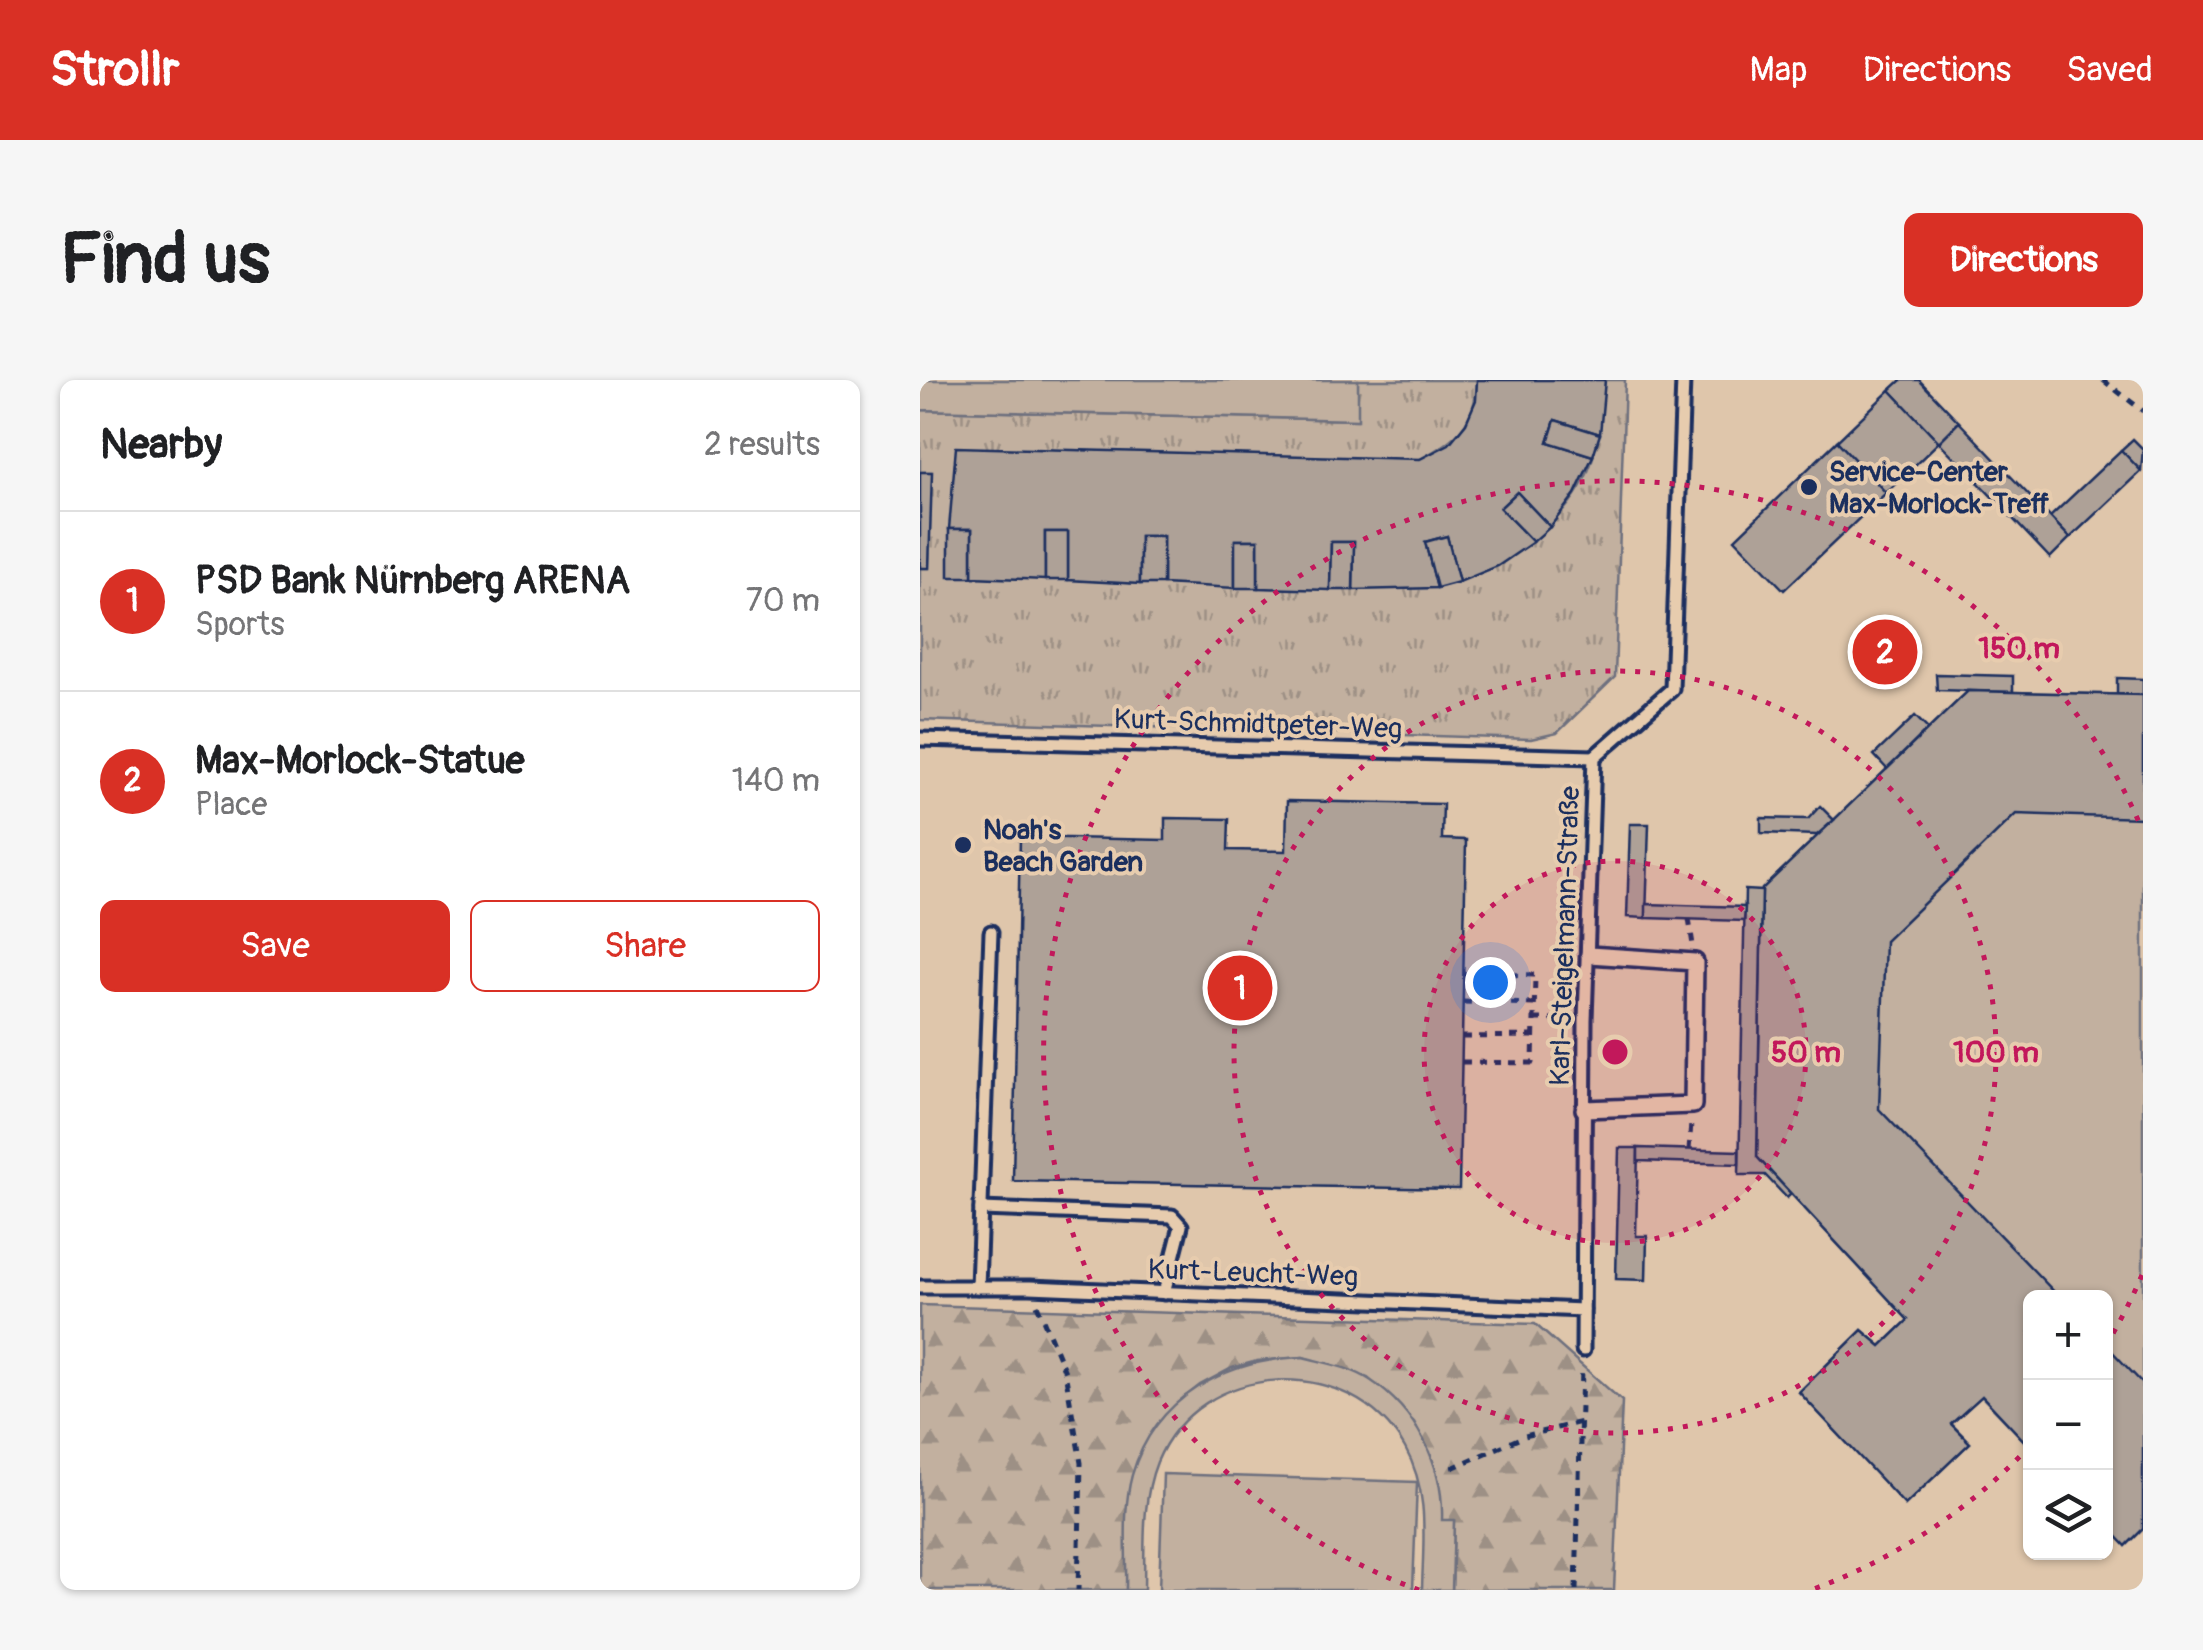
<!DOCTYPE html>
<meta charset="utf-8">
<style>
body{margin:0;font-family:Pangolin,sans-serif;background:#f6f6f6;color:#202124}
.controls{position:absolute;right:30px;bottom:30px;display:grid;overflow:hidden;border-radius:15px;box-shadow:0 2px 8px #0004}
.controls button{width:90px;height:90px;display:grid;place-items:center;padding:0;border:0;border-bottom:2px solid #e0e0e0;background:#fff;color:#202124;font:50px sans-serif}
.you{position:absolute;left:570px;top:602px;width:35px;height:35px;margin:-25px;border:8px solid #fff;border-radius:50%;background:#1a73e8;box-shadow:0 0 0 15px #1a73e833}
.badge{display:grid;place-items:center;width:65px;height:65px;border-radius:50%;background:#d93025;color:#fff;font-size:32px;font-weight:700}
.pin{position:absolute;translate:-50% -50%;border:5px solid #fff;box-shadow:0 2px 10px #0006}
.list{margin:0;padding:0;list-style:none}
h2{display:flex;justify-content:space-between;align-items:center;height:130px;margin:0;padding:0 40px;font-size:42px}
h2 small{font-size:32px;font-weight:400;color:#757577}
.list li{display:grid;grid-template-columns:65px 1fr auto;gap:30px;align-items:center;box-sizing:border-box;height:180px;padding:0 40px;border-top:2px solid #e0e0e0}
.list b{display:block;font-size:38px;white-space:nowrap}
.list p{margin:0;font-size:32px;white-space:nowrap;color:#757577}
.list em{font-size:32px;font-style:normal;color:#757577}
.actions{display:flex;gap:20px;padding:30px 40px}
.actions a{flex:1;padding:22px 0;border:2px solid #d93025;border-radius:15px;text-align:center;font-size:35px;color:#d93025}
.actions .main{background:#d93025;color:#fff}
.icon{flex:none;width:55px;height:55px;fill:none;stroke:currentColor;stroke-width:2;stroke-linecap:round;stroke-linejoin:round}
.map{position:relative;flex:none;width:1223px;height:1210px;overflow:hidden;border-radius:15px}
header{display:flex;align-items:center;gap:60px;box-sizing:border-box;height:140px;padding:0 50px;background:#d93025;color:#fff}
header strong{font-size:48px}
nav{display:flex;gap:55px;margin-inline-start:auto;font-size:35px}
.intro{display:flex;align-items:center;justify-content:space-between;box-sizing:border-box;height:240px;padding:0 60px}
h1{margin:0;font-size:70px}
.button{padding:25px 45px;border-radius:15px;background:#d93025;color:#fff;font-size:35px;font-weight:700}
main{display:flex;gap:60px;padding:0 60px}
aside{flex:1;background:#fff;border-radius:15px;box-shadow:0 2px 8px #0004}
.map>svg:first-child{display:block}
.grass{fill:url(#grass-tufts);stroke:#6e707e;stroke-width:2.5}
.forest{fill:url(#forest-firs);stroke:#6e707e;stroke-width:2.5}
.green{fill:#c2b09f;stroke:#6e707e;stroke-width:2.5}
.building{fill:#aea197;stroke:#1b2f5e;stroke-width:2.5}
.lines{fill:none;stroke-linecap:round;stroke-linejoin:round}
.service-casing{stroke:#1b2f5e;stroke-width:19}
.pedestrian-casing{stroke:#1b2f5e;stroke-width:22}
.path{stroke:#1b2f5e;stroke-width:5;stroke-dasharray:8 8;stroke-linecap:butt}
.service{stroke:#e7ccae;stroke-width:11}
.pedestrian{stroke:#e7ccae;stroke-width:15}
.ring{fill:none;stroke:#c2185b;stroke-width:5;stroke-dasharray:5 10}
.poi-dot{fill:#1b2f5e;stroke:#e7ccae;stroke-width:4}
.labels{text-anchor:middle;stroke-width:8;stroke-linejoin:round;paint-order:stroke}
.poi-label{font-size:28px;font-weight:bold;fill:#1b2f5e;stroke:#e7ccae;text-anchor:start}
.street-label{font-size:28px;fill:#1b2f5e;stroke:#e7ccae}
.centre{fill:#c2185b;stroke:#e7ccae;stroke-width:5}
.ring-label{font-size:30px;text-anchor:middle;font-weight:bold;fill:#c2185b;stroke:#e7ccae;stroke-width:8;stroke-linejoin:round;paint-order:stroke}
</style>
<header>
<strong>Strollr</strong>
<nav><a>Map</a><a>Directions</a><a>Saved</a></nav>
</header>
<div class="intro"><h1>Find us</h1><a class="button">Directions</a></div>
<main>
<aside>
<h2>Nearby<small>2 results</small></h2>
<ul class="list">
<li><span class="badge">1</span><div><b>PSD Bank Nürnberg ARENA</b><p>Sports</p></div><em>70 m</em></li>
<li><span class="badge">2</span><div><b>Max-Morlock-Statue</b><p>Place</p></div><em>140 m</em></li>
</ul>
<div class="actions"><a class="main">Save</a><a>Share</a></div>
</aside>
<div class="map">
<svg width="1223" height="1210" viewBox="0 0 1223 1210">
<defs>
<pattern id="grass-tufts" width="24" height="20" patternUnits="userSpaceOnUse" patternTransform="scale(2.5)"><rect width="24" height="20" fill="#c2b09f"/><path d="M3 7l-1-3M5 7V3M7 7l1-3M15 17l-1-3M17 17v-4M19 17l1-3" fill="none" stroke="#9d9085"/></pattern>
<pattern id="forest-firs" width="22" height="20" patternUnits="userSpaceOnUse" patternTransform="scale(2.5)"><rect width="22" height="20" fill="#c2b09f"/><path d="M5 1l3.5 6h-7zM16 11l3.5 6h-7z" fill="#9d9085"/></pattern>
</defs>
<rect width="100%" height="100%" fill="#dfc6ab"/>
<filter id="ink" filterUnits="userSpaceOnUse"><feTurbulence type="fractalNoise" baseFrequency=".01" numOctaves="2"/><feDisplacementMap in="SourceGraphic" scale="20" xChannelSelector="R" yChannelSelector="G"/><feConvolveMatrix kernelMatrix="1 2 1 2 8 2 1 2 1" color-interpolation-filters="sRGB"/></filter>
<g filter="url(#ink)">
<path class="grass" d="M438,0H557C556,43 536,60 500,79L148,199L219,204L578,186C618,159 660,125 673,77C679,53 681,25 685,0H705L695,297L637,353L611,359L0,340V188H9L11,92H0V30L437,40Z"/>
<path class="forest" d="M0,925L615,944L702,1021L694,1210H532L534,1141H522L518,1098L510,1072L494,1042L448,998L383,977L337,981L312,988L280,1005L256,1024L212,1097L208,1128L206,1210H0Z"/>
<g class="green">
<path d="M0,0H438V40L0,30Z"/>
<path d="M1048,311L1223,315V1149L1206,1166L1186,1145V918H1110V1067L1061,1016L1031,1043L1050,1063L985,1125L879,1012L942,950L961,966L988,940L837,777L842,509Z"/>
<path d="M383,977C405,983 430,987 450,1000C496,1030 524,1085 522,1140H534L532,1210H502C503,1161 510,1112 485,1068C431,972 280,979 237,1082C221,1122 225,1168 224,1210H206C207,1173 202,1131 212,1095C235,1016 307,980 383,977Z"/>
<path d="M243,1094L497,1102L493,1210H239Z"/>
</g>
<g class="building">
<path d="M557,0H685L680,54L635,40L628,62L673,76L655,114L630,147L597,112L580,128L613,162L578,186L539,202L527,156L505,162L517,208L433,210L434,162H411L410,210L338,208V160H315V208L243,204V156H220V204L148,200V152H125V200L52,197V149H29L36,67L500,79L529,64L546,43L556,20Z"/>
<path d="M981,0H999L1039,42L1019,62L970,10Z"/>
<path d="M970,10L1019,62L966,113L917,61Z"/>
<path d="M635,40L680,54L673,76L628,62Z"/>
<path d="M1039,42L1078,83L1058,102L1019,62Z"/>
<path d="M1213,59L1223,69L1221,91L1201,70Z"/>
<path d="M917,61L966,113L864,210L815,159Z"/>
<path d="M1201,70L1221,91L1150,158L1130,137Z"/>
<path d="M1078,83L1150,158L1130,178L1058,102Z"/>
<path d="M0,92H12L9,188H0Z"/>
<path d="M597,112L630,147L613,162L580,128Z"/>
<rect x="29" y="149" width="23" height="48"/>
<rect x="125" y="152" width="23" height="48"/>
<rect x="220" y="156" width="23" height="48"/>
<path d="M527,156L539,202L517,208L505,162Z"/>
<rect x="315" y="160" width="23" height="48"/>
<path d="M411,162H434L433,210H410Z"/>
<path d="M1016,294L1093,296V312L1017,310Z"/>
<path d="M1197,298L1223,299V315L1197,314Z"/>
<path d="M1048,311L1223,315V438L1096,434L965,561L959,729L1140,918H1110V1067L1062,1016L1031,1044L1050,1063L985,1125L879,1012L942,950L961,966L988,940L837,777L842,509Z"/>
<path d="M995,336L1008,349L967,389L954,375Z"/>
<path d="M367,421L523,424L522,459L546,460L539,809L93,801L100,457L245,460V438L309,439L308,470L366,471Z"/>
<path d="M900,426L914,440L897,455L841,453V438L888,439Z"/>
<path d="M710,444H729L726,538L707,537Z"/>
<path d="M825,510L842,511L837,777L871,814L867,818L845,795H819Z"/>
<path d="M726,524L825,527L824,541L726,538Z"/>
<path d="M699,768H718L716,856H727L726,900L696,899Z"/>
<path d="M718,768L819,771V784L718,781Z"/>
<path d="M1186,965L1223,1004V1149L1206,1166L1186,1145Z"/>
</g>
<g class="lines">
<g class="service-casing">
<g id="service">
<path d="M0,359L674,377"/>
<path d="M61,829L252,836L261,846L244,913"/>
<path d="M0,907H110L663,930"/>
<path d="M58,907L71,552"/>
<path d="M663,970L665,640L674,377L752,309L763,0"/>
</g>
</g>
<g class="pedestrian-casing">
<path id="pedestrian" d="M664,729L773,725L775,582L669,575"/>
</g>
<g class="path">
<path d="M1183,0L1223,31"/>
<path d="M769,539L773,565"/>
<path d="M543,622L614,624"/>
<path d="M614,639H647"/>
<path d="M543,657L613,656"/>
<path d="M542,682L613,683L615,595L544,594"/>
<path d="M769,770L771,743"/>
<path d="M117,925L145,992L161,1083L158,1210"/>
<path d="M532,1088L605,1056L661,1042"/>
<path d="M656,1210L662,988"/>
</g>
<use href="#service" class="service"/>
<use href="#pedestrian" class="pedestrian"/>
</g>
</g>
<circle cx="695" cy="672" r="191" fill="#c2185b" fill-opacity=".12"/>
<g class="ring">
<circle cx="695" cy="672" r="191"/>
<circle cx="695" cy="672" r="381"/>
<path d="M1222 895A572 572 0 0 1 1188 962M1110 1066A572 572 0 0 1 891 1210M499 1210A572 572 0 1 1 1222 449"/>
</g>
<g class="poi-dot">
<circle cx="889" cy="107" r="10"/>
<circle cx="43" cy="465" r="10"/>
</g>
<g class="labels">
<g class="poi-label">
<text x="909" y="101">Service-Center<tspan x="909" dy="32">Max-Morlock-Treff</tspan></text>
<text x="63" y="459">Noah's<tspan x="63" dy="32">Beach Garden</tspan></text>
</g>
<g class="street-label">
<text transform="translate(338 343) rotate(2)" y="10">Kurt-Schmidtpeter-Weg</text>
<text transform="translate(644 556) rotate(-88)" y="10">Karl-Steigelmann-Straße</text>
<text transform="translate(333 892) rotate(2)" y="10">Kurt-Leucht-Weg</text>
</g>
</g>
<circle cx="695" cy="672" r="15" class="centre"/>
<g class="ring-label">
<text x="1099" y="278">150 m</text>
<text x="886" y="682">50 m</text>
<text x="1076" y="682">100 m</text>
</g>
</svg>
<div class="controls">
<button>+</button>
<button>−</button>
<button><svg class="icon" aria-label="layers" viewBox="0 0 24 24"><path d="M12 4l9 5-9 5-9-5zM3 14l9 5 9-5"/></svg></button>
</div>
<div class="you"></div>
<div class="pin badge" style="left:320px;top:608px">1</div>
<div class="pin badge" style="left:965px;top:272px">2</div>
</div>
</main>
